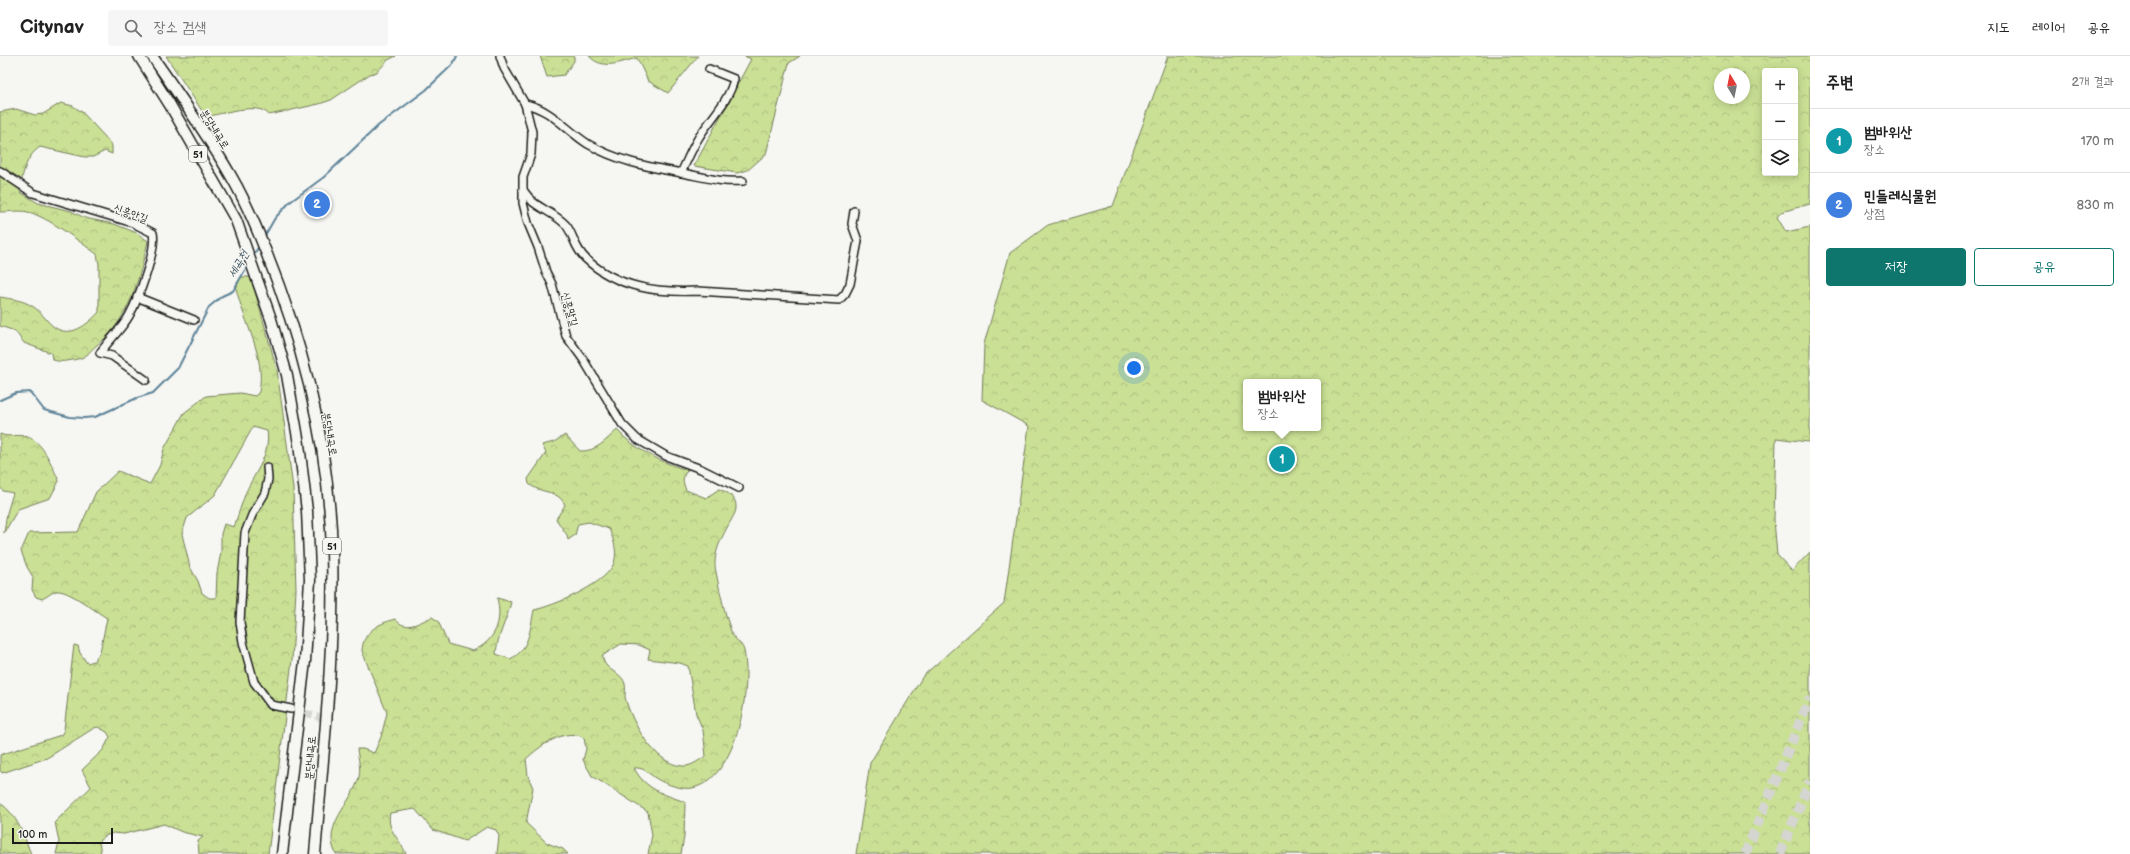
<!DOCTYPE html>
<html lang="ko">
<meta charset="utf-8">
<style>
body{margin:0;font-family:"Balsamiq Sans","Poor Story",sans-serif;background:#f6f6f6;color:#222}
.controls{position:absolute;right:12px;top:12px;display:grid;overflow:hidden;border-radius:4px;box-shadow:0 2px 10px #0003}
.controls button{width:36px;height:36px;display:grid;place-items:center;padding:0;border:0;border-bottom:1px solid #e0e0e0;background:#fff;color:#222;font:20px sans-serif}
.compass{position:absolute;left:1714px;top:12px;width:36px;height:36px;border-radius:50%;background:#fff;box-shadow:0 2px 10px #0003;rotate:350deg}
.scale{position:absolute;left:12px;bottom:10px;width:101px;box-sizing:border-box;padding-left:4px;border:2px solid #1c1c1c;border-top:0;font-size:11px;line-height:14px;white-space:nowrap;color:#1c1c1c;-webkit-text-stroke:3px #f6f6f2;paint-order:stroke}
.you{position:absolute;left:1134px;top:312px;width:14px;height:14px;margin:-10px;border:3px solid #fff;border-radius:50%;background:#1a73e8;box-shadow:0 0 0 6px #1a73e833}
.badge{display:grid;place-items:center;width:26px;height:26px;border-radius:50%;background:#0f766e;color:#fff;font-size:13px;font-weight:700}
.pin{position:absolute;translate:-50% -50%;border:2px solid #fff;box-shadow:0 1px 4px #0006}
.popup{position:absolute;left:1243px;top:323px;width:78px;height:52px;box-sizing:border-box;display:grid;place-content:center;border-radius:4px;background:#fff;filter:drop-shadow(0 1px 3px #0005);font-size:13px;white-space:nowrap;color:#767676}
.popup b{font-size:15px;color:#222}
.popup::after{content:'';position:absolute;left:50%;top:100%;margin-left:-8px;border:8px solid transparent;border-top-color:#fff}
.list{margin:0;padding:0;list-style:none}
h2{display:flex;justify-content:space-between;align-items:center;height:52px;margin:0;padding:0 16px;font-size:17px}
h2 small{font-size:13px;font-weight:400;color:#767676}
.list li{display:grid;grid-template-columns:26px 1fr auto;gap:12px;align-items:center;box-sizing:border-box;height:64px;padding:0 16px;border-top:1px solid #e0e0e0}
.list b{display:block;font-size:15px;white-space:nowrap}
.list p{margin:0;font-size:13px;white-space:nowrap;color:#767676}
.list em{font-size:13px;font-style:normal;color:#767676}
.actions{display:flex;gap:8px;padding:12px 16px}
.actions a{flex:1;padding:9px 0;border:1px solid #0f766e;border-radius:4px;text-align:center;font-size:14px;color:#0f766e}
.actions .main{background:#0f766e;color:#fff}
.icon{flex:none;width:22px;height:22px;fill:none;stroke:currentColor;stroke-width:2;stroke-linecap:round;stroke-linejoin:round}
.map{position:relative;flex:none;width:1810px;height:798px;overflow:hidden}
header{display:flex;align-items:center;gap:24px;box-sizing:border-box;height:56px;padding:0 20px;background:#fff;border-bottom:1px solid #e0e0e0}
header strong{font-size:19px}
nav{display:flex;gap:22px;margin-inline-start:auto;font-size:14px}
.search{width:280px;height:36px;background:#f6f6f6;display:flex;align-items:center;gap:10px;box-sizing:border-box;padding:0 14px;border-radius:4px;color:#767676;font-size:15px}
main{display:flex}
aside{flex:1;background:#fff}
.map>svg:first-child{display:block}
.forest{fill:url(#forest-crowns);stroke:#737e58;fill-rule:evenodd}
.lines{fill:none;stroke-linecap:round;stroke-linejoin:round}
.stream{stroke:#5d8398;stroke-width:2}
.minor-tunnel{stroke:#d5d5d2;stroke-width:7;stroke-dasharray:7 3.5;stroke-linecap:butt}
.highway-tunnel{stroke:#d5d5d2;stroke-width:10;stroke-dasharray:10 5;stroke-linecap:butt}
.minor-casing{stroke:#1c1c1c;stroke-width:10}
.highway-casing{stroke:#1c1c1c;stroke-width:13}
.minor{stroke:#f6f6f2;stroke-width:7}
.highway{stroke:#f6f6f2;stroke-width:10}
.labels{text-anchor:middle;stroke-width:3;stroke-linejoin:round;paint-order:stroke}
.shield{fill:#f6f6f2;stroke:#5d5d5c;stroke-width:1}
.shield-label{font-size:10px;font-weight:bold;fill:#1c1c1c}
.street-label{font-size:11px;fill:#1c1c1c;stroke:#f6f6f2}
.water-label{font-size:12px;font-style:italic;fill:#425864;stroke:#f6f6f2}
</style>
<header>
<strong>Citynav</strong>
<div class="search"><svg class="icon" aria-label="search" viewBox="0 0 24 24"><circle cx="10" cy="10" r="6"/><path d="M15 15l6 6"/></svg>장소 검색</div>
<nav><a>지도</a><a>레이어</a><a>공유</a></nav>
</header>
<main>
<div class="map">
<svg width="1810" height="798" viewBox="0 0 1810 798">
<defs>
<pattern id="forest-crowns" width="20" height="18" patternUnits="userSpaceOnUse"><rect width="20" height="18" fill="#cae095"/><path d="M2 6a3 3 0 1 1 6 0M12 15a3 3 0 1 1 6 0" fill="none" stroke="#adc080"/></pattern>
</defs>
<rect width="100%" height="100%" fill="#f6f6f2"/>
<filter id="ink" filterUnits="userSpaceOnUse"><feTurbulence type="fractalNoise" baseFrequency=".025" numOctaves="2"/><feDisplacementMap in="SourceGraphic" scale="8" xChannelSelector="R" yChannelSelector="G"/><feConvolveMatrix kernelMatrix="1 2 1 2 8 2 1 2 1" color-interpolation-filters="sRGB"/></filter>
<g filter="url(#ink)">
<g class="forest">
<path d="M166,0H396L388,4L377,16L370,18L331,44L319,48L269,59C259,45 221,58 206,61Z"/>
<path d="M540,0H574V5L564,19L547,21Z"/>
<path d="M589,0H698L668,37L648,25L637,2C621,6 603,15 589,0Z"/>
<path d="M744,0H800L789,7L766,98L748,114L737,117L694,110L751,3Z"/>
<path d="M1168,0H1810V148L1781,156L1777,161L1786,176L1810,171V384L1808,386L1776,382L1774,464L1777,499L1792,515L1810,496V798H856L870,707L923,620L1004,547L1029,370L982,344L984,288L1010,197L1048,169L1113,150ZM1765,15H1795V117H1765ZM1720,18H1744V42H1720ZM1246,326H1318V372H1246Z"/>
<path d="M61,47L73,50L82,56L106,82L112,90V98L105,95L93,101H85L40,91C25,101 22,120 20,136L38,147L71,155L85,162L114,168L137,177L148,185C139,223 130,263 98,288C86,298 89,301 73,304C65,305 59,307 52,303L51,297L24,287L15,275L0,270V241C11,243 23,244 32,250C41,255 46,265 54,271C71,283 88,268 99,256V208L97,198C78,185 50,162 28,156C20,154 9,156 0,156V56L16,53L35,59L43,58Z"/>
<path d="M241,221H251L277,314L293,432L296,534L292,604L268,798H199L198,785L203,781L182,776L164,768L124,778L113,777L105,780L99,785L101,798H56L59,786L55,766L91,731L82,714L103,694L110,681L107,676L98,671L94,672L47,702L2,717L0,714V699L61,679L64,674L74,589L78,590L80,597L87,607L94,605L100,596L107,562C96,556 68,533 56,535C52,536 47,541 42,543L36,541L32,534L33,521L27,511L21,495L29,477L78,476L96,436L118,415L150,428L160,409L164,393L184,357L206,340L240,337L255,340L259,336C266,299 244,268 236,232ZM253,371L267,375C271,398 255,416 246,436C242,447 238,459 234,471L224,468L221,478V496L217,517L216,542H209L202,537L198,525L190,511L182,478L187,462L215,439Z"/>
<path d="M617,374C634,393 664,408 688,414C682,420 682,425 686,434L706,442L719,433C727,436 737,441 736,452C736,457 731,464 729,468C721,483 712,499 716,516C720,537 725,559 732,578C735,584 743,588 744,595C752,632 737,724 692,732C683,734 665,728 657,723C648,718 645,711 634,712C645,733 663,738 685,746L684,781L681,798H648L652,779L648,756L592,720L583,704L586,693L584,682C566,670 539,691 526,703L528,720L533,732L526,767L547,787L563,793L568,798H497L499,780L496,774L487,771L465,785L433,774L415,753L390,757C386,775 400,782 406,798H336C321,769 352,748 359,721C361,712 358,702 357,693H363L374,697L381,681L387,657L362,595C363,575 378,568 395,563C406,576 418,567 432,561L438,565L448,588L473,595C495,585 503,566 497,542L511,546C507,564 497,580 496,598L510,603C529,595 530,573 534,554C554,550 602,529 612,511C619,499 614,484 609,473L589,466L578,468L575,479L568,484L567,479L556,463L565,449C558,433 540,438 529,428L528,423L546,397L542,389L554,386L565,379L580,395C596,396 606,384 617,374ZM621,588L639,589L650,594L648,603L680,607L688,610L696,658L703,674L706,700C699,704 691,711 683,710C655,709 631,666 625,641C625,637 626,632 625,628C622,617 612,617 606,609C604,607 603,603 602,600Z"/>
<path d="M0,378C9,382 15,378 24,380C42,382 52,410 59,425L50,442L18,453L4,477L7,457L13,437L3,435L0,431Z"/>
<path d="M0,747C17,758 24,780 31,798H0Z"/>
</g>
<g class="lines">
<g class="stream">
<path d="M264,181L275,162L290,146L324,121L379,69L426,34L453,8L457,0"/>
<path d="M253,200L259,190"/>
<path d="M0,344L16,337L30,336L44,354L70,361L84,362L95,361L137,342L153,337L178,312L209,251L222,240L233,235L248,209"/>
</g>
<path class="minor-tunnel" d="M296,654L334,666"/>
<g class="highway-tunnel">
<path d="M1745,798L1810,642"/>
<path d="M1780,798L1810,725"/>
</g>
<g class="minor-casing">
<g id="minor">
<path d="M500,0L504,12L525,48L532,76L531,98L523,121V147L528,167L538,191L546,216L552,228L566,280L583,303L622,368L637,383L666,400L701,413L739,432"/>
<path d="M525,48C551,53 566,74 588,88C615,104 647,111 677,116C700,120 720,127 743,125"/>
<path d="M0,115L33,137L133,167L153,177C157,194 138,244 129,260C121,274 109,284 100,297L112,300L146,324"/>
<path d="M681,117C687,105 692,92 699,81C711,62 729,45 734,23L709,13"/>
<path d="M523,134C526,138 529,142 533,146C543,154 557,159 566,169C574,179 574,192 586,203C617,232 658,237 698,235L839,244L845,238L850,228L858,185L852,168L854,155"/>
<path d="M137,241L194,264"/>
<path d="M267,411L268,423L265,437L252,459L245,477L240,566L243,586L254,626L271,649L291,653"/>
</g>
</g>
<g class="highway-casing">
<g id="highway">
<path d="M139,0L170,49L236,164L271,263L287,319L299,388L307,455L310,524L305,605L282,798"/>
<path d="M152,0C179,39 207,78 231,120C245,144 256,170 266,196C304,290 329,393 332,495C335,596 323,697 315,798"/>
</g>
</g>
<use href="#minor" class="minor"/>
<use href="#highway" class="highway"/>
</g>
</g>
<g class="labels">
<g class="shield">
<rect x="189" y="90" width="18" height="16" rx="3"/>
<rect x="323" y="482" width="18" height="16" rx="3"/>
</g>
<g class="shield-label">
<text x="198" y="102">51</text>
<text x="332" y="494">51</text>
</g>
<g class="street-label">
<text transform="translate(215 73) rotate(58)" y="4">분당내곡로</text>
<text transform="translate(131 157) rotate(20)" y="4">신흥안길</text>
<text transform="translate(570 253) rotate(75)" y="4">신흥말길</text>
<text transform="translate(330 378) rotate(80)" y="4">분당내곡로</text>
<text transform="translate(310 702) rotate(-86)" y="4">분당내곡로</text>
</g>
<g class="water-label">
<text transform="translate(238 208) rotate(-60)" y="4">세곡천</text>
</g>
</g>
</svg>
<div class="controls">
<button>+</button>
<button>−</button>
<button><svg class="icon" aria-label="layers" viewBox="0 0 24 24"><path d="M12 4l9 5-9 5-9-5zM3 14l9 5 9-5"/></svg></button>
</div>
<svg class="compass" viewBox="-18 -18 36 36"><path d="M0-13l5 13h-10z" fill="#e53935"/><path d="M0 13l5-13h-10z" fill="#767676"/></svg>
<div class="scale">100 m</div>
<div class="you"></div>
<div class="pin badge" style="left:1282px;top:403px;background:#0f9aa8">1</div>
<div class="popup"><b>범바위산</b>장소</div>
<div class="pin badge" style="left:317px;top:148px;background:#3f7fe0">2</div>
</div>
<aside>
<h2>주변<small>2개 결과</small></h2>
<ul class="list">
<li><span class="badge" style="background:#0f9aa8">1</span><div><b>범바위산</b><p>장소</p></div><em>170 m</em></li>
<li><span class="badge" style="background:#3f7fe0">2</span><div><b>민들레식물원</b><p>상점</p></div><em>830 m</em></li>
</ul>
<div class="actions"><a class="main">저장</a><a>공유</a></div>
</aside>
</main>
